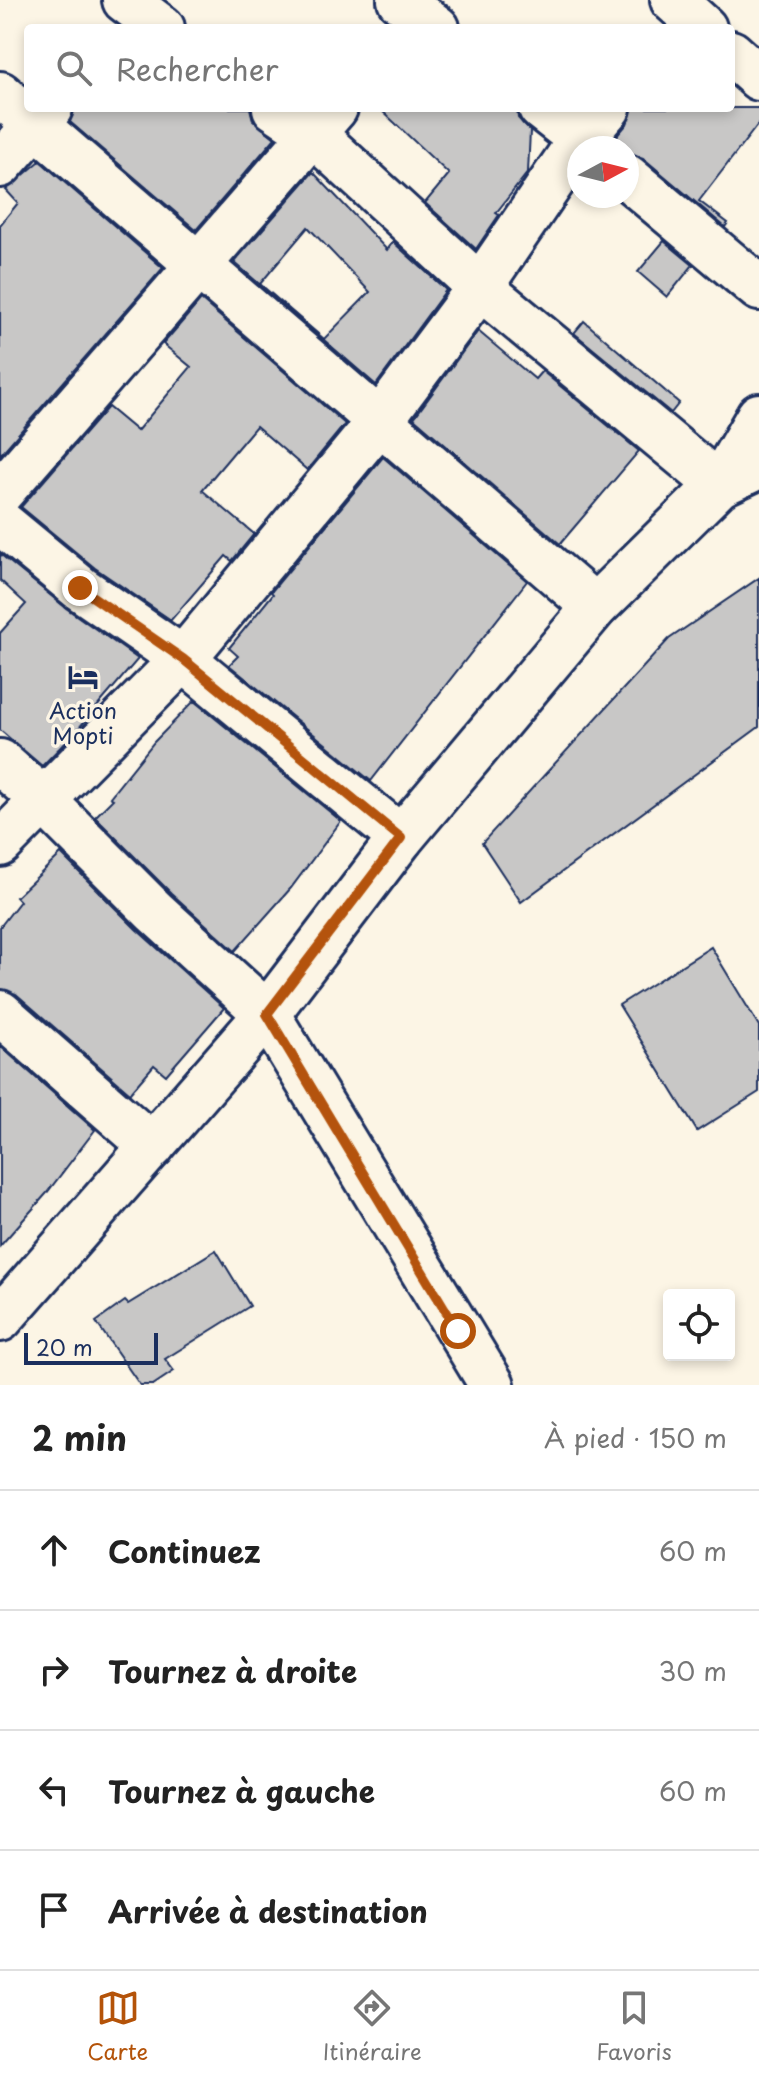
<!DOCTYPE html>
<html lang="fr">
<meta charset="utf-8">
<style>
body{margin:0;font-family:"Playpen Sans",sans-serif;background:#f6f6f6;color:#222}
.controls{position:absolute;right:24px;bottom:24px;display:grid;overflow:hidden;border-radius:8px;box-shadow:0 4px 12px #0003}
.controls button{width:72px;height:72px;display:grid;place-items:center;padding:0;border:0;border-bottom:2px solid #e0e0e0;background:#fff;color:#222;font:40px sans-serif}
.compass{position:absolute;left:567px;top:136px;width:72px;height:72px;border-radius:50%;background:#fff;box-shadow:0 4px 12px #0003;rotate:83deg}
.scale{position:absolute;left:24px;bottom:20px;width:134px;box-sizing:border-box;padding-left:8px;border:4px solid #1b2f5e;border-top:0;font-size:22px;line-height:28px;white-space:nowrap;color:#1b2f5e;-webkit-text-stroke:6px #fcf5e5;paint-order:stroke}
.stop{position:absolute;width:24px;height:24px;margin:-18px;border:6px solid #b45309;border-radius:50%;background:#fff}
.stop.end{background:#b45309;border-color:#fff;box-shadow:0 2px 8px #0008}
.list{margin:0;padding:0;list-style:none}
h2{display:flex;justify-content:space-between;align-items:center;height:104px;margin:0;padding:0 32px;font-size:34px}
h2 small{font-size:26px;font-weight:400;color:#767676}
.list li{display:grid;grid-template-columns:52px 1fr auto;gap:24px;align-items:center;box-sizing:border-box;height:120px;padding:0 32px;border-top:2px solid #e0e0e0}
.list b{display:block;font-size:30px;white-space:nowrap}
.list em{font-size:26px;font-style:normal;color:#767676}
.icon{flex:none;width:44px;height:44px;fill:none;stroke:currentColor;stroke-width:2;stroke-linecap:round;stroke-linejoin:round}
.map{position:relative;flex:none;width:759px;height:1385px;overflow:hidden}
.search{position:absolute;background:#fff;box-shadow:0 4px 12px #0003;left:24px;right:24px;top:24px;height:88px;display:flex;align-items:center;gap:20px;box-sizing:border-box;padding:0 28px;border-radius:8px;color:#767676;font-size:30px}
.sheet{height:584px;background:#fff}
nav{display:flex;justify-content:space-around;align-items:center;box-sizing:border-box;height:112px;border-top:2px solid #e0e0e0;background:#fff;font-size:22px;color:#767676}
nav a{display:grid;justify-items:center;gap:4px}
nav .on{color:#b45309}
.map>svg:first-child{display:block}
.building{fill:#c8c7c6;stroke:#1b2f5e;stroke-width:2;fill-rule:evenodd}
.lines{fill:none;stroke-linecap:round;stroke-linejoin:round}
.minor-casing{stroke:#1b2f5e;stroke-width:50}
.major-casing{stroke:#1b2f5e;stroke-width:50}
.minor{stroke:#fcf5e5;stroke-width:44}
.major{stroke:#fcf5e5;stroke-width:44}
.route{stroke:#b45309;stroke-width:10}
.labels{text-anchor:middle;stroke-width:7;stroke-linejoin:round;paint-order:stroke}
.poi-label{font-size:22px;fill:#1b2f5e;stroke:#fcf5e5}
</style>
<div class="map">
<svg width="759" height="1385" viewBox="0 0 759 1385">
<rect width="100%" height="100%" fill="#fcf5e5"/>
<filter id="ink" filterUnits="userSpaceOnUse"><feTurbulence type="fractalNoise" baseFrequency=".0125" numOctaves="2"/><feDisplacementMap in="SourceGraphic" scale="16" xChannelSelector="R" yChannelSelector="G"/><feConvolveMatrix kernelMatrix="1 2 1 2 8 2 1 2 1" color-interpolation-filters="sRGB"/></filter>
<g filter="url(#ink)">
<g class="building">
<path d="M74,108H250L253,120L275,138L196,230L70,122Z"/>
<path d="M379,108H517L518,118L530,131L528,172L496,213L499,215L476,249L425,203L449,174Z"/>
<path d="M632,108H759V123L699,201L728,223L725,227L643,158L627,153V148H616L615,138L627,124Z"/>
<path d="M40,161L163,268L0,455V225L18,203L6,190Z"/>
<path d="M313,172L387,250L393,242L446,290L376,385L234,262ZM308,227L370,292L324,339L260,284Z"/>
<path d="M664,241L693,265L667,297L638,272Z"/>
<path d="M201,300L345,424L307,470L256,426L202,490L254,534L232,561L226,556L171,620L95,568L21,507L108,407L137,431L191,367L163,344Z"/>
<path d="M584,321L679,403L671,413L574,333Z"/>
<path d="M478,331L535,379L542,371L639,451L560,544L414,418Z"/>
<path d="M383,457L527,581L371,781L229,665L238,656L229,648L273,594L271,592Z"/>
<path d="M0,554L66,608L138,659L78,729L42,766L0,730V633L26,604L0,580Z"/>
<path d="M759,578V727L521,902L482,843L669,639Z"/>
<path d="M194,701L341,821L291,888L235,951L171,893L95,817L113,799L110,797L154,742Z"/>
<path d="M61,854L136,929L224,1008L166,1075L154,1065L130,1093L16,994L0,989V927L20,901L16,897Z"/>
<path d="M711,947L759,1026V1092L697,1131L619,1005Z"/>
<path d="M0,1046L95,1130L46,1194L0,1246Z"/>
<path d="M216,1250L250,1306L165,1359L174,1371L153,1385H140L96,1322L125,1301L128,1304Z"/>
</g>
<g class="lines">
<g class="minor-casing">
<g id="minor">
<path d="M125,0L162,28"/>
<path d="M400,0L437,28"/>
<path d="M673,0L704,28"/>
<path d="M731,53L759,78"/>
<path d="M0,94L595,607"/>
<path d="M275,108L312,133L480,287L719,485L759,416"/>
<path d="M541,108L592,148"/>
<path d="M0,165L50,108"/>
<path d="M627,177L759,288"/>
<path d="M0,493L335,108"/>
<path d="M0,522L80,588L183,659L401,838"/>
<path d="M0,762L42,799L154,911L267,1014L492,1385"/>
<path d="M0,844L183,659L380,421L480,287L581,139L608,108"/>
<path d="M0,1013L152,1146"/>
</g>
</g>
<g class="major-casing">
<path id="major" d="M0,1319L267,1014L401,838L595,607L719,485L759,466"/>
</g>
<use href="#minor" class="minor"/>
<use href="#major" class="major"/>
</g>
</g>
<g class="lines" filter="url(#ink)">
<path class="route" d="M80,588L183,659L401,838L267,1014L458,1331"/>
</g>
<defs>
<g id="hotel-bare" transform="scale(2.4)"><path d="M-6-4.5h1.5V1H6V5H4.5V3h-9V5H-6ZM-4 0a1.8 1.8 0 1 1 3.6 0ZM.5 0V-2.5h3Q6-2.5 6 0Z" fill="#1b2f5e" stroke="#fcf5e5" stroke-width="2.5" paint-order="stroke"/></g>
</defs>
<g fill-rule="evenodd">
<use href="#hotel-bare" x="83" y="677"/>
</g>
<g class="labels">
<g class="poi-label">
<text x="83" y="719">Action<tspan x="83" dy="25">Mopti</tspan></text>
</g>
</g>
</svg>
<div class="controls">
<button><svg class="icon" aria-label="locate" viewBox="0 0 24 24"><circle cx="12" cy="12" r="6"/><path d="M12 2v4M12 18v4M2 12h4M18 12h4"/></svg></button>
</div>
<svg class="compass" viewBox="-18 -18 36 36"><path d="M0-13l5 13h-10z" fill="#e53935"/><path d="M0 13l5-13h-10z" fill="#767676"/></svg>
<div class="scale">20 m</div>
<div class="stop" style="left:458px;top:1331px"></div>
<div class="stop end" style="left:80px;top:588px"></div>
<div class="search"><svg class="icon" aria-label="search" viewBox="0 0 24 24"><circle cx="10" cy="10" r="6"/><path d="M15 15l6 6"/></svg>Rechercher</div>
</div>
<section class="sheet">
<h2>2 min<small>À pied · 150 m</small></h2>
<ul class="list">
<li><svg class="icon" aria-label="ahead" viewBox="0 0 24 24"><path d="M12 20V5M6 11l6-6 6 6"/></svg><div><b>Continuez</b></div><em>60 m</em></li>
<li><svg class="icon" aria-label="right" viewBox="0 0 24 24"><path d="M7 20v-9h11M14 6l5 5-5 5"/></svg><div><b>Tournez à droite</b></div><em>30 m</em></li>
<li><svg class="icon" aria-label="left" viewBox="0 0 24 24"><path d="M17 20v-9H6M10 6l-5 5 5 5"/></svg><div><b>Tournez à gauche</b></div><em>60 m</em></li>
<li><svg class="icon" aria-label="arrive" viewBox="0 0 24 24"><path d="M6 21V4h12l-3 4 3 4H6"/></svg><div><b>Arrivée à destination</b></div></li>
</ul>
</section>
<nav>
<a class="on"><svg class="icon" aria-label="map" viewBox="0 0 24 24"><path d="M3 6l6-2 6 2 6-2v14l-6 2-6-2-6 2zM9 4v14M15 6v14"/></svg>Carte</a>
<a><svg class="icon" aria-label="directions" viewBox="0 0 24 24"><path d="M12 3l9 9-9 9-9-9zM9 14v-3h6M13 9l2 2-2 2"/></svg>Itinéraire</a>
<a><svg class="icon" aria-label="saved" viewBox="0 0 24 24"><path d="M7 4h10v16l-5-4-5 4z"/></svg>Favoris</a>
</nav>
